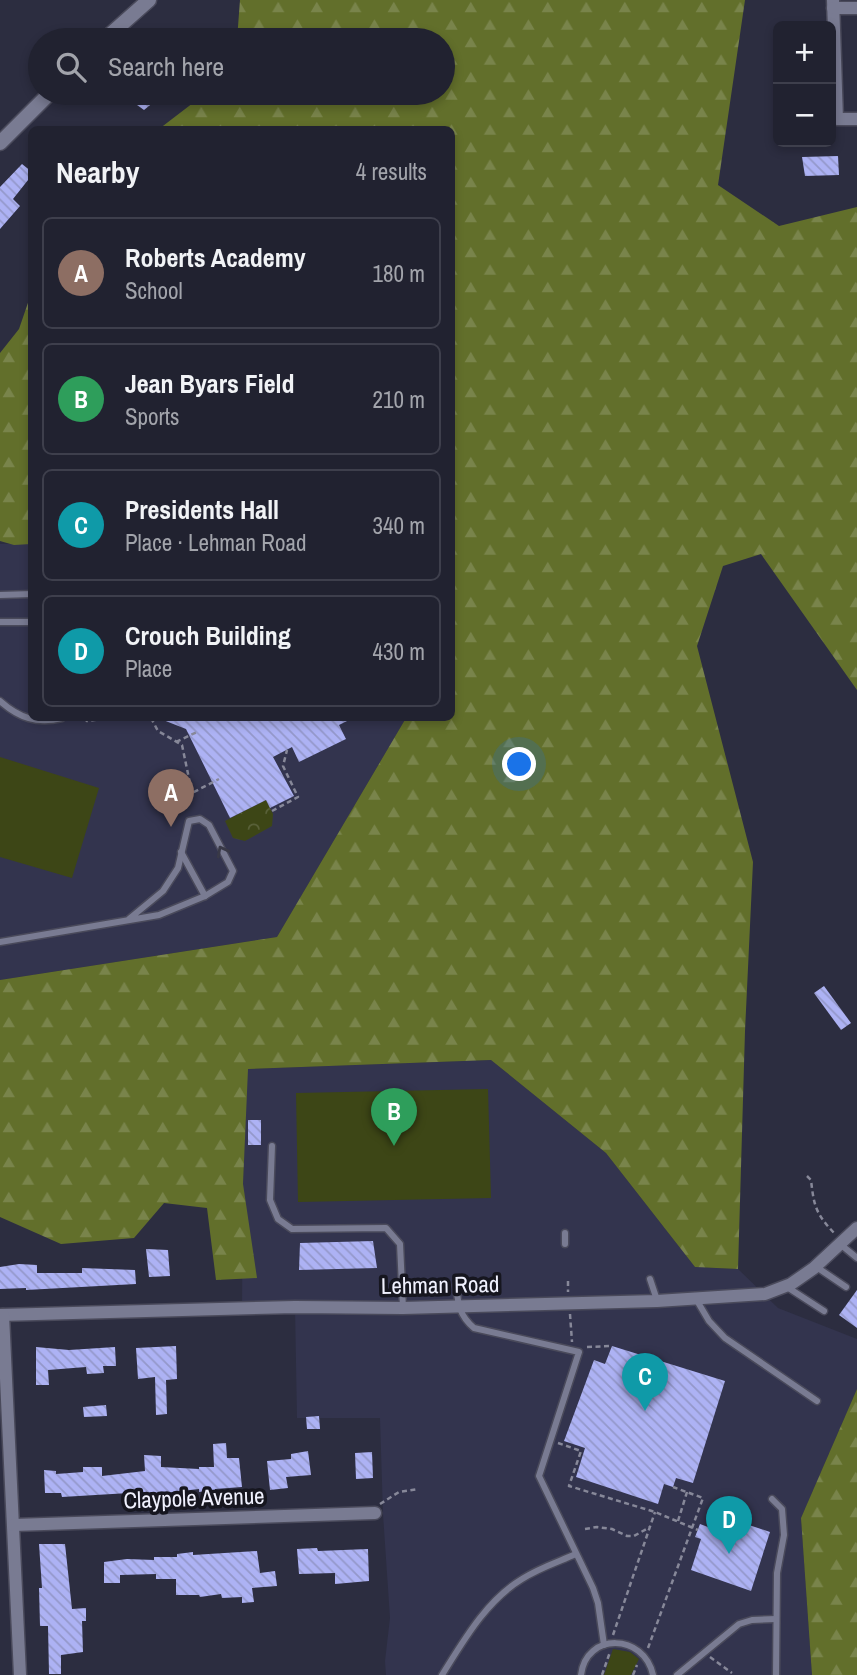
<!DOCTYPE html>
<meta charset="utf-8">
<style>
body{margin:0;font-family:"Archivo Narrow",sans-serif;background:#292a38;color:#f1f3f6}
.controls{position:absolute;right:21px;top:21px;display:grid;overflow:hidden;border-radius:10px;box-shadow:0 4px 10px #0003}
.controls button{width:63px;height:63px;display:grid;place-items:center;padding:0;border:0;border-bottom:2px solid #3e3f4c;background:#212230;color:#f1f3f6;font:35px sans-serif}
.you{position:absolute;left:520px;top:765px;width:24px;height:24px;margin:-18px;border:5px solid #fff;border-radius:50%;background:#1a73e8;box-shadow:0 0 0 10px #1a73e833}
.badge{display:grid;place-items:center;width:46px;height:46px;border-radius:50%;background:#adc610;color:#fff;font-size:23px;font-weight:700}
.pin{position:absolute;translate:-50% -58px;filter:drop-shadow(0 2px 4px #0008)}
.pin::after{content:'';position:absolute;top:37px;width:24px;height:21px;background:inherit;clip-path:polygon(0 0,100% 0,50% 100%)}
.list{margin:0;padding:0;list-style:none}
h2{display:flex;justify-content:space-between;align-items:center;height:91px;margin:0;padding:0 28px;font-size:30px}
h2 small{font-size:23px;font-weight:400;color:#a2a4ab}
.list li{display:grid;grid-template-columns:46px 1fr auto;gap:21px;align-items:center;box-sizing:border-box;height:112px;margin:0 14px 14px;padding:0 14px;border:2px solid #3e3f4c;border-radius:10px}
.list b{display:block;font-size:26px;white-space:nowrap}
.list p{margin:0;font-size:23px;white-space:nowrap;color:#a2a4ab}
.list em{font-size:23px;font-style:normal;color:#a2a4ab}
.icon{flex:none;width:38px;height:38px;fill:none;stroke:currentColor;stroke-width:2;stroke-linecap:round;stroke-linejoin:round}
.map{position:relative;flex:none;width:857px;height:1675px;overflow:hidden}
.search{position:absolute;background:#212230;box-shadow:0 4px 10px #0003;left:28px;top:28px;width:427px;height:77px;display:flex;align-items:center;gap:18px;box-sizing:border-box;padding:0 24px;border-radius:38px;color:#a2a4ab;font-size:26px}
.panel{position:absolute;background:#212230;box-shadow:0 4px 10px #0003;left:28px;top:126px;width:427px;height:595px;border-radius:10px}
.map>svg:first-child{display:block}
.built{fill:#33344e}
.grass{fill:#3d4616}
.forest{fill:url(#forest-firs)}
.park{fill:url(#park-crowns)}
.building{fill:url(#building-back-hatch)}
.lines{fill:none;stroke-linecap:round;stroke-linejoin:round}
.service-casing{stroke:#4a4a5b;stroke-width:9}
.minor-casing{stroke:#4a4a5b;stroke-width:15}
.tertiary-casing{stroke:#4a4a5b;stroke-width:17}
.path{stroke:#878899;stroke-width:2.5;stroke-dasharray:5 3.5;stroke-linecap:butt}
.service{stroke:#797b92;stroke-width:6}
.minor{stroke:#797b92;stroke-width:12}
.tertiary{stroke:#797b92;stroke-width:14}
.oneway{stroke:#393947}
.labels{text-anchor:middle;stroke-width:7;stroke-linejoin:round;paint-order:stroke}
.street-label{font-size:23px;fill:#f0f1fe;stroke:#16161f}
</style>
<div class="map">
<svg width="857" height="1675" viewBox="0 0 857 1675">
<defs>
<pattern id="forest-firs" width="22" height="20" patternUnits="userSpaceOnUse" patternTransform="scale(1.75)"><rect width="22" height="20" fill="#626f2b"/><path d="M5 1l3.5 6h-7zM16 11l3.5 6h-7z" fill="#79844b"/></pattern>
<pattern id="park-crowns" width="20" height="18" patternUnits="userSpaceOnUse" patternTransform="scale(1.75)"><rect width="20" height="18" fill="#3d4616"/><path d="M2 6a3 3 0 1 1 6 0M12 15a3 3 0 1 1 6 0" fill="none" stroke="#596139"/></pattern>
<pattern id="building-back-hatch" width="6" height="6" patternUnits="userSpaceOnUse" patternTransform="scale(1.75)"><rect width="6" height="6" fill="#adb2f4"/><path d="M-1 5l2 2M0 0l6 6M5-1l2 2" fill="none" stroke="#9498ca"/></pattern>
</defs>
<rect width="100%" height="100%" fill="#2c2d40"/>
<g class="built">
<path d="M0,544H31L32,718H406L277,937L0,980Z"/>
<path d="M491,1060L606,1153L695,1267L738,1269L778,1308L857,1339V1389L801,1518L812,1675H386L385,1661L390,1618L383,1514L380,1418H297L295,1307L242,1309L243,1184L247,1069Z"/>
</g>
<g class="grass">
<path d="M0,757L99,788L72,878L0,857Z"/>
<path d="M488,1089L491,1198L298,1202L296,1093Z"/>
<path d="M613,1649L630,1652L639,1659L631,1675H604Z"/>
</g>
<g class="forest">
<path d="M240,0H745L718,185L779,226L857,207V690L761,554L723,566L697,646L753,862L745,1031L738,1269L695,1267L606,1153L491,1060L248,1069L243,1184L257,1278L216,1280L207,1208L164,1203L134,1238L61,1244L0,1217V980L277,937L406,718H452V130L159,129L206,93H443V40H237Z"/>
<path d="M31,294V544L14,545L0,541V353L19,329Z"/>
<path d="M857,1389V1675H812L801,1518Z"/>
</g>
<path class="park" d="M266,800L273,814L272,826L245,841L233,838L225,821Z"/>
<g class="building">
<path d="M120,93H165L144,110Z"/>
<path d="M838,156L839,175L805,176L802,157Z"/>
<path d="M22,164L32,172V175L13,199L20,206L0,229V187Z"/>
<path d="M158,718H353L339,725L346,739L299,762L292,747L273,757L294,796L270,808L266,800L230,818L186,729Z"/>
<path d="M824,986L851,1023L841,1030L814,993Z"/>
<rect x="248" y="1120" width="13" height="25"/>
<path d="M373,1241L377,1268L299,1270L300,1243Z"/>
<path d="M146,1249L168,1250L170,1276L149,1277Z"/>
<path d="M19,1264L37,1265V1273H82V1268L135,1270L136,1284L26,1290V1288L0,1289V1267Z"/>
<path d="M857,1290V1328L839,1315Z"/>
<path d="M176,1346L177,1379L166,1380L167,1414L156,1415L155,1377L138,1379L136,1348Z"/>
<path d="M612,1346L725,1381L693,1483L676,1478L673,1487L664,1484L658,1504L576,1477L585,1448L564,1441L594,1360L605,1364Z"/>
<path d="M36,1347L69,1350L115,1347L116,1366H103L104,1373L87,1374L86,1367L48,1370L49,1385H36Z"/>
<path d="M106,1405L107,1416L84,1417L83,1407Z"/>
<path d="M319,1416L320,1429H307L306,1417Z"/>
<path d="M226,1443L227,1458H239L242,1487L215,1489V1491L199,1492V1489L146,1495V1492L62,1497L61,1493H45L44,1470L56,1471V1474L83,1472V1467H102V1476L145,1471L144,1455L161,1456V1467L199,1469V1467H214L213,1444Z"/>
<path d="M308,1451L311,1475L286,1477L288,1488L270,1490L267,1461L291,1459V1454Z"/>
<path d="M372,1452L373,1478L356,1479L355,1453Z"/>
<path d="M713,1513L770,1532L751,1591L691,1570L701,1539L695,1537L700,1524L708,1527Z"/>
<path d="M39,1544H65L72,1609L86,1608V1621H82L83,1652L61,1655V1674H49L48,1626H40L39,1588H42Z"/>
<path d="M317,1548L318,1551L368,1549L369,1581L335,1584V1573L299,1574L297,1549Z"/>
<path d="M257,1551L260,1573L275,1571L277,1586L252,1588L254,1602L242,1603V1597L222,1598L221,1594L200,1597L199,1595H176V1579H156V1574L120,1575V1583H104V1562L127,1559L154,1560V1557H177V1554L193,1552V1555Z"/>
</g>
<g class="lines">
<g class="service-casing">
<g id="service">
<path d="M157,40L166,34"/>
<path d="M0,595L32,594"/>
<path d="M0,622H32"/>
<path d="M0,701C19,718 37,724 62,718"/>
<path d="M181,852L205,896"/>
<path d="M0,942L159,915L205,896L228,882L233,871L209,825L200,819L189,821L178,868L163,891L129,919"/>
<path d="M272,1146L270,1200L278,1219L292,1229L386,1228L400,1244L403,1308"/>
<path d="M565,1233V1244"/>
<path d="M840,1244L857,1258"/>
<path d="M815,1266L846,1287"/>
<path d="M650,1279L657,1300"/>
<path d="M456,1285C458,1304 459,1315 474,1328L579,1352L539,1476L593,1588L598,1603L604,1645"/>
<path d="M787,1287L824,1311"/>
<path d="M696,1299L709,1321L725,1338L817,1401"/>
<path d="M772,1499L782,1509L784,1535L777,1573L776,1675"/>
<path d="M442,1675C464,1640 486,1601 522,1579C539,1568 558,1562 576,1554"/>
<path d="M581,1675C586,1632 644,1633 653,1675"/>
<path d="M677,1675L739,1624L752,1620L776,1619"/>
</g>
</g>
<g class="minor-casing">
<g id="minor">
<path d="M833,0L837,119H857"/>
<path d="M833,8H857"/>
<path d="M0,1315L295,1307L403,1308L657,1301L765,1294L791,1284L814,1268L857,1228"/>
<path d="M3,1315L20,1675"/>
<path d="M14,1525L375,1513"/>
</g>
</g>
<g class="tertiary-casing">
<g id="tertiary">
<path d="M104,40L149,0"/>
<path d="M0,143L50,93"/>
</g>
</g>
<g class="path">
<path d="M84,718L87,721L111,718"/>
<path d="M151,718L158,731L182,745L192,793L219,779"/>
<path d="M176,742L199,731"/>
<path d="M272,811L298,797L283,766L287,750"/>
<path d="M807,1176L811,1180C814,1207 816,1214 835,1234"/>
<path d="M568,1281V1292"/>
<path d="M570,1314L572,1342"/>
<path d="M587,1347L612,1346"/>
<path d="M558,1443L581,1451L569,1486L655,1512L698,1530"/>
<path d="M380,1504L399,1492L418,1489"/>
<path d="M678,1521L687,1492"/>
<path d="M585,1529L597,1527L612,1529L627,1536H634L650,1527"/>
<path d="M613,1635L655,1512"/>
<path d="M648,1648L703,1498L673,1487"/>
<path d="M710,1657L732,1673"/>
<path d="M602,1675L610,1652"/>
<path d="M633,1675L637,1665"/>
</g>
<use href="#service" class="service"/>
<use href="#minor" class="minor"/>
<use href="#tertiary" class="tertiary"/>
</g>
<defs><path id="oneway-chevron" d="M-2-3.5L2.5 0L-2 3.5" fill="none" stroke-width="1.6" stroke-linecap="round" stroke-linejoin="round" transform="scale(1.75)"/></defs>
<use class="oneway" href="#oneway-chevron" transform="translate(222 851) rotate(-118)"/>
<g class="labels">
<g class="street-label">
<text transform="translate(440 1285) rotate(-1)" y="8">Lehman Road</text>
<text transform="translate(194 1498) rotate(-2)" y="8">Claypole Avenue</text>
</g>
</g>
</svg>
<div class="controls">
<button>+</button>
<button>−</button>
</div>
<div class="you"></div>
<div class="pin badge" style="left:171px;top:827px;background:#8d6e63">A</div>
<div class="pin badge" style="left:394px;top:1146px;background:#2e9e5b">B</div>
<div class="pin badge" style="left:645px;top:1411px;background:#0f9aa8">C</div>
<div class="pin badge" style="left:729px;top:1554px;background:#0f9aa8">D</div>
<div class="search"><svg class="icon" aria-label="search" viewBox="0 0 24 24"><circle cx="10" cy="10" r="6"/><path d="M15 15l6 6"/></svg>Search here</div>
<section class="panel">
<h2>Nearby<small>4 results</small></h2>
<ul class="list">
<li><span class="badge" style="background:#8d6e63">A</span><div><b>Roberts Academy</b><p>School</p></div><em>180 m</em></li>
<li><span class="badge" style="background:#2e9e5b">B</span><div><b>Jean Byars Field</b><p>Sports</p></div><em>210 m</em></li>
<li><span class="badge" style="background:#0f9aa8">C</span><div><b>Presidents Hall</b><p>Place · Lehman Road</p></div><em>340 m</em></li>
<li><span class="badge" style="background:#0f9aa8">D</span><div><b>Crouch Building</b><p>Place</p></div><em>430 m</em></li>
</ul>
</section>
</div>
